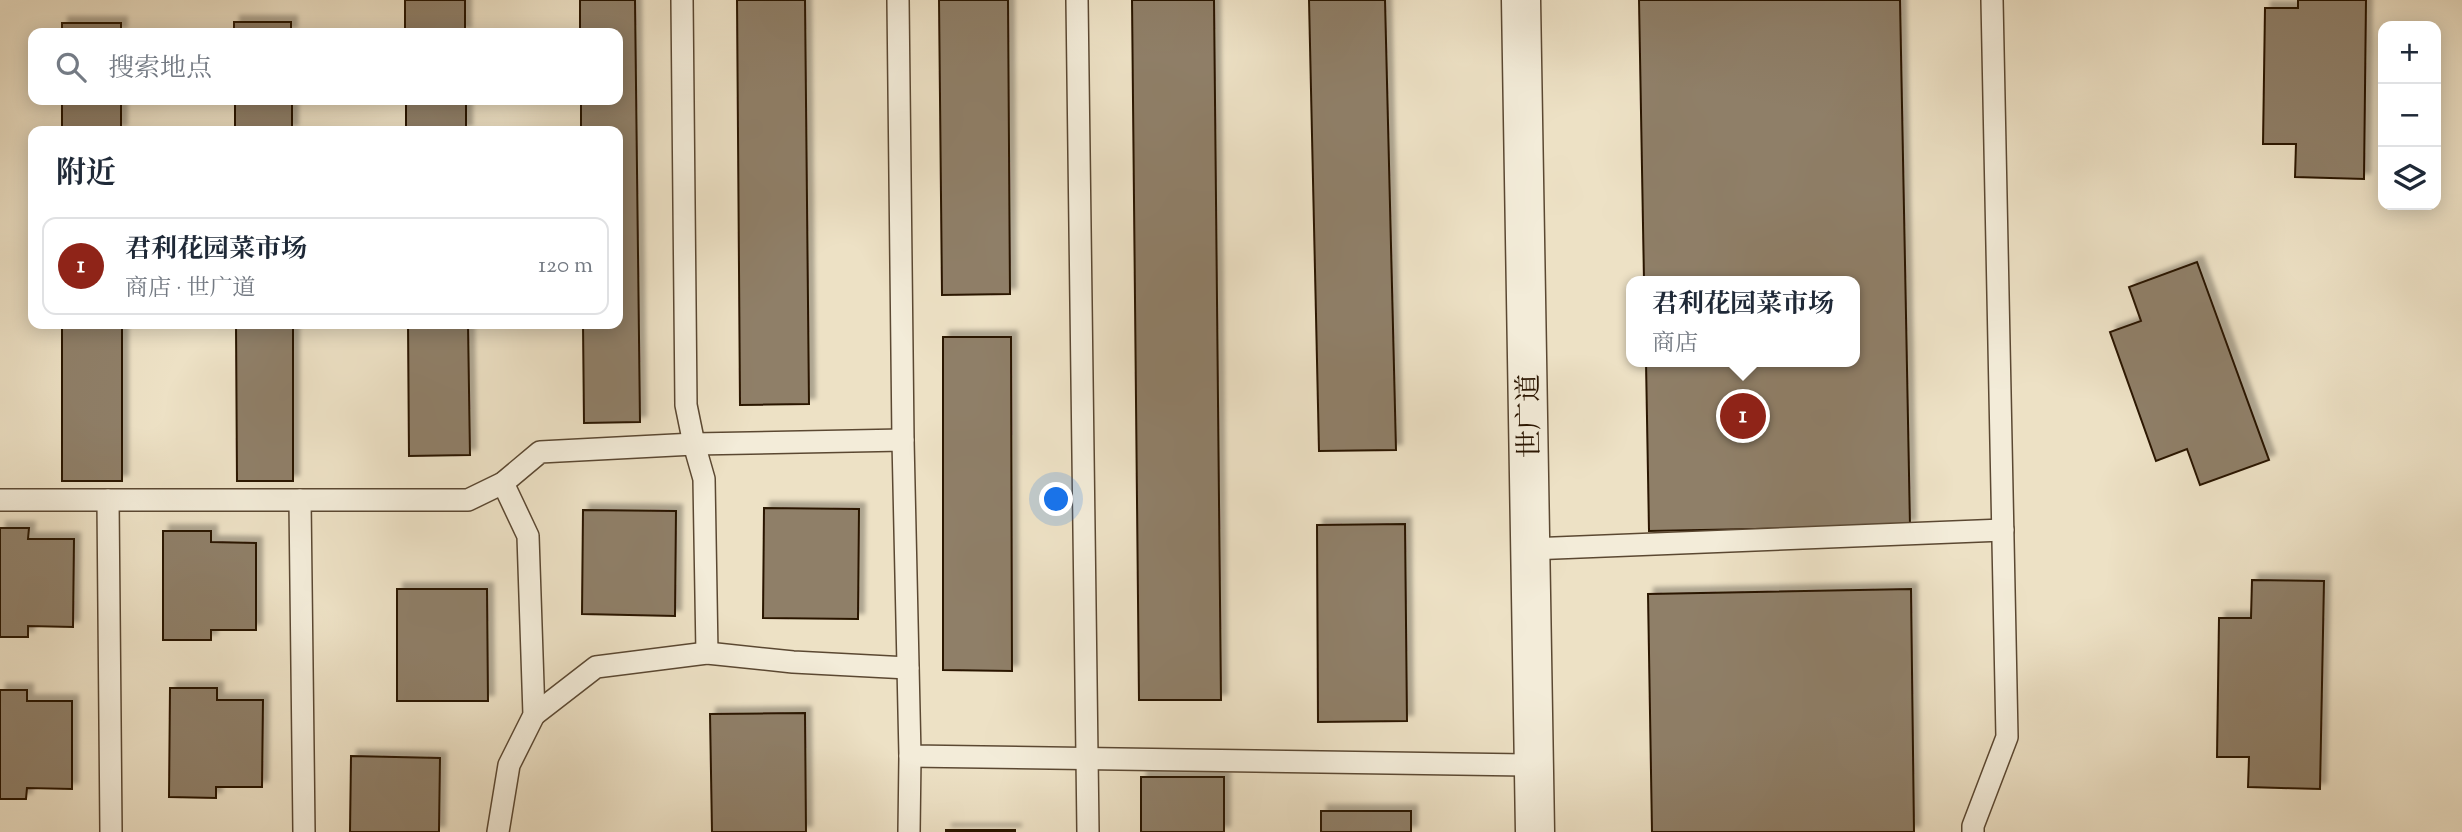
<!DOCTYPE html>
<html lang="zh">
<meta charset="utf-8">
<style>
body{margin:0;font-family:"Sorts Mill Goudy","Noto Serif SC",serif;background:#f2f2f3;color:#1f2937}
.controls{position:absolute;right:21px;top:21px;display:grid;overflow:hidden;border-radius:14px;box-shadow:0 4px 18px #0003}
.controls button{width:63px;height:63px;display:grid;place-items:center;padding:0;border:0;border-bottom:2px solid #e0e1e3;background:#fff;color:#1f2937;font:35px sans-serif}
.you{position:absolute;left:1057px;top:500px;width:24px;height:24px;margin:-18px;border:5px solid #fff;border-radius:50%;background:#1a73e8;box-shadow:0 0 0 10px #1a73e833}
.badge{display:grid;place-items:center;width:46px;height:46px;border-radius:50%;background:#8f2418;color:#fff;font-size:23px;font-weight:700}
.pin{position:absolute;translate:-50% -50%;border:4px solid #fff;box-shadow:0 2px 7px #0006}
.popup{position:absolute;left:1626px;top:276px;width:234px;height:91px;box-sizing:border-box;display:grid;place-content:center;border-radius:14px;background:#fff;filter:drop-shadow(0 2px 5px #0005);font-size:23px;white-space:nowrap;color:#747a83}
.popup b{font-size:26px;color:#1f2937}
.popup::after{content:'';position:absolute;left:50%;top:100%;margin-left:-14px;border:14px solid transparent;border-top-color:#fff}
.list{margin:0;padding:0;list-style:none}
h2{display:flex;justify-content:space-between;align-items:center;height:91px;margin:0;padding:0 28px;font-size:30px}
h2 small{font-size:23px;font-weight:400;color:#747a83}
.list li{display:grid;grid-template-columns:46px 1fr auto;gap:21px;align-items:center;box-sizing:border-box;height:98px;margin:0 14px 14px;padding:0 14px;border:2px solid #e0e1e3;border-radius:14px}
.list b{display:block;font-size:26px;white-space:nowrap}
.list p{margin:0;font-size:23px;white-space:nowrap;color:#747a83}
.list em{font-size:23px;font-style:normal;color:#747a83}
.icon{flex:none;width:38px;height:38px;fill:none;stroke:currentColor;stroke-width:2;stroke-linecap:round;stroke-linejoin:round}
.map{position:relative;flex:none;width:2462px;height:832px;overflow:hidden}
.search{position:absolute;background:#fff;box-shadow:0 4px 18px #0003;left:28px;top:28px;width:595px;height:77px;display:flex;align-items:center;gap:18px;box-sizing:border-box;padding:0 24px;border-radius:14px;color:#747a83;font-size:26px}
.panel{position:absolute;background:#fff;box-shadow:0 4px 18px #0003;left:28px;top:126px;width:595px;height:203px;border-radius:14px}
.map>svg:first-child{display:block}
.building{fill:#8f7f67;stroke:#2a1501;stroke-width:2;filter:url(#shadow)}
.lines{fill:none;stroke-linecap:round;stroke-linejoin:round}
.service-casing{stroke:#5b4832;stroke-width:24}
.tertiary-casing{stroke:#5b4832;stroke-width:41}
.service{stroke:#f3ecd9;stroke-width:21}
.tertiary{stroke:#f3ecd9;stroke-width:38}
.labels{text-anchor:middle;stroke-width:5;stroke-linejoin:round;paint-order:stroke}
.street-label{font-size:28px;fill:#2a1501;stroke:#f3ecd9}
</style>
<div class="map">
<svg width="2462" height="832" viewBox="0 0 2462 832">
<defs>
<filter id="shadow"><feDropShadow dx="6" dy="-6" stdDeviation="2" flood-color="#0004"/></filter>
</defs>
<rect width="100%" height="100%" fill="#ede1c5"/>
<filter id="stains"><feTurbulence type="fractalNoise" baseFrequency=".00286" numOctaves="4"/><feColorMatrix values="0 0 0 0 .2 0 0 0 0 .09 0 0 0 0 .02 0 0 0 .5 -.17"/></filter>
<radialGradient id="worn" r=".72"><stop offset=".6" stop-color="#630" stop-opacity="0"/><stop offset="1" stop-color="#630" stop-opacity=".3"/></radialGradient>
<g class="building">
<rect x="405" y="0" width="60" height="33"/>
<path d="M580,0H635L640,422L584,423L583,324H618V131H581V100H618V33H580Z"/>
<path d="M737,0H805L809,404L740,405Z"/>
<path d="M939,0H1008L1010,294L942,295Z"/>
<path d="M1132,0H1214L1221,700H1139Z"/>
<path d="M1309,0H1385L1396,450L1319,451Z"/>
<path d="M1639,0H1900L1910,526L1649,531L1646,362H1855V281H1644Z"/>
<path d="M2298,0H2366L2364,179L2295,177L2296,144H2263L2265,8H2298Z"/>
<rect x="234" y="22" width="57" height="11"/>
<rect x="62" y="23" width="59" height="10"/>
<rect x="62" y="100" width="59" height="31"/>
<rect x="235" y="100" width="57" height="31"/>
<rect x="406" y="100" width="60" height="31"/>
<path d="M2197,262L2269,460L2200,485L2187,449L2156,461L2110,332L2141,321L2129,287Z"/>
<rect x="62" y="324" width="60" height="157"/>
<path d="M236,324H293V481H237Z"/>
<path d="M408,324H468L470,455L409,456Z"/>
<path d="M943,337H1011L1012,671L943,670Z"/>
<path d="M764,508L859,509L858,619L763,618Z"/>
<path d="M583,510L676,511L675,616L582,614Z"/>
<path d="M1405,524L1407,721L1318,722L1317,525Z"/>
<path d="M0,528H29L28,539H74L73,627L28,626V637H0Z"/>
<path d="M163,531H211V542L256,543V630H211V640H163Z"/>
<path d="M2252,580L2324,581L2320,789L2248,787L2249,757H2217L2219,618H2251Z"/>
<path d="M397,589H487L488,701H397Z"/>
<path d="M1911,589L1914,832H1652L1648,594Z"/>
<path d="M170,688H217V700H263L262,787H216V798L169,797Z"/>
<path d="M0,690H27V701H72V789L27,788L26,799H0Z"/>
<path d="M805,713L806,832H712L710,714Z"/>
<path d="M351,756L440,758L439,832H350Z"/>
<rect x="1141" y="777" width="83" height="55"/>
<rect x="1321" y="811" width="90" height="21"/>
<rect x="946" y="830" width="69" height="2"/>
</g>
<g class="lines">
<g class="service-casing">
<g id="service">
<path d="M682,0L686,405L694,444L704,479L707,653"/>
<path d="M898,0L903,440"/>
<path d="M1077,0L1088,832"/>
<path d="M0,500H468L503,483L540,452L694,444L903,440L910,756L1534,765"/>
<path d="M108,500L111,832"/>
<path d="M300,500L304,832"/>
<path d="M1530,549L2003,530"/>
<path d="M534,715L596,667L707,653L793,662L908,668"/>
<path d="M498,832L509,765L534,715L528,536L503,483"/>
<path d="M909,832L910,756"/>
<path d="M1973,832V826L2007,737L1992,0"/>
</g>
</g>
<g class="tertiary-casing">
<path id="tertiary" d="M1521,0L1535,832"/>
</g>
<use href="#service" class="service"/>
<use href="#tertiary" class="tertiary"/>
</g>
<g class="labels">
<g class="street-label">
<text transform="translate(1528 416) rotate(-91)" y="10">世广道</text>
</g>
</g>
<rect width="100%" height="100%" filter="url(#stains)"/>
<rect width="100%" height="100%" fill="url(#worn)"/>
</svg>
<div class="controls">
<button>+</button>
<button>−</button>
<button><svg class="icon" aria-label="layers" viewBox="0 0 24 24"><path d="M12 4l9 5-9 5-9-5zM3 14l9 5 9-5"/></svg></button>
</div>
<div class="you"></div>
<div class="pin badge" style="left:1743px;top:416px">1</div>
<div class="popup"><b>君利花园菜市场</b>商店</div>
<div class="search"><svg class="icon" aria-label="search" viewBox="0 0 24 24"><circle cx="10" cy="10" r="6"/><path d="M15 15l6 6"/></svg>搜索地点</div>
<section class="panel">
<h2>附近<small></small></h2>
<ul class="list">
<li><span class="badge">1</span><div><b>君利花园菜市场</b><p>商店 · 世广道</p></div><em>120 m</em></li>
</ul>
</section>
</div>
